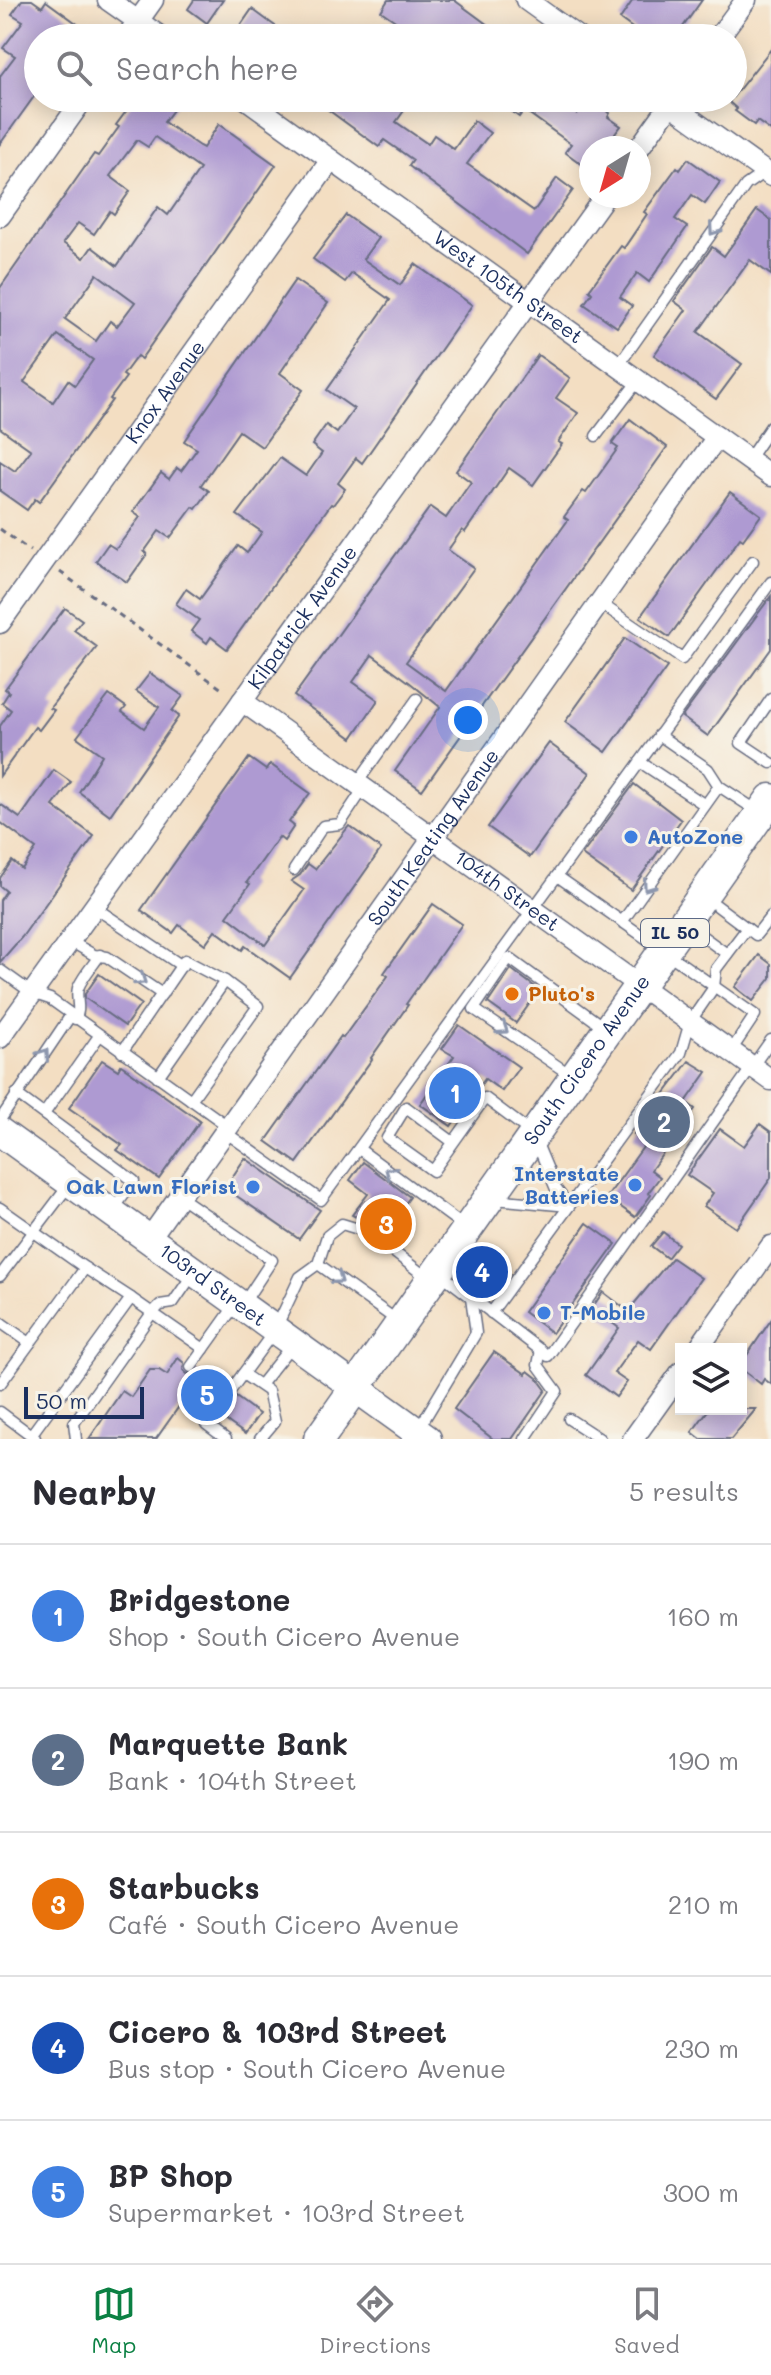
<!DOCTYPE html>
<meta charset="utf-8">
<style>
body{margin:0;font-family:Mali,sans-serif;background:#f7f7f7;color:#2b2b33}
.controls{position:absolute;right:24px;bottom:24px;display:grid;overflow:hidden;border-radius:0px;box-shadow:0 4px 20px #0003}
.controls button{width:72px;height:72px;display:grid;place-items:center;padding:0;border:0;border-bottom:2px solid #e1e1e2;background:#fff;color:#2b2b33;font:40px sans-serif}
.compass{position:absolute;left:579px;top:136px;width:72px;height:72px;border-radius:50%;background:#fff;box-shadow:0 4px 20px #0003;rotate:217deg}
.scale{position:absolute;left:24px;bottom:20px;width:120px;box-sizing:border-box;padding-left:8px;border:4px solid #1b2f5e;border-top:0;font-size:22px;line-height:28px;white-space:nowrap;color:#1b2f5e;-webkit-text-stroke:6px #f7f3e8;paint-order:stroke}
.you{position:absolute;left:468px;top:720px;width:28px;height:28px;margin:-20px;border:6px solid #fff;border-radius:50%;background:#1a73e8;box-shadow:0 0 0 12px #1a73e833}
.badge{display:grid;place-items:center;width:52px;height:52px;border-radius:50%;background:#0b8043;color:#fff;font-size:26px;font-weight:700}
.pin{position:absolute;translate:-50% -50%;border:4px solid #fff;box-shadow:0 2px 8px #0006}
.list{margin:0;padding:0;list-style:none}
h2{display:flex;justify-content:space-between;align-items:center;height:104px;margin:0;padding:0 32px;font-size:34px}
h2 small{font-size:26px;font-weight:400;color:#7c7c81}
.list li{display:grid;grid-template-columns:52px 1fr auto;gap:24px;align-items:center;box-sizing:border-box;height:144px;padding:0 32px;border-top:2px solid #e1e1e2}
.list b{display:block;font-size:30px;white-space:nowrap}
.list p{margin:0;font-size:26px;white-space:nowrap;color:#7c7c81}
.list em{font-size:26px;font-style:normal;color:#7c7c81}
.icon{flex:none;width:44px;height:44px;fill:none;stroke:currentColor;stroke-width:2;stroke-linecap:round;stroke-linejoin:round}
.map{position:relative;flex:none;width:771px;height:1439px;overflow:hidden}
.search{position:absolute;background:#fff;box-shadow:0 4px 20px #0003;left:24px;right:24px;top:24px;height:88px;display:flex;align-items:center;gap:20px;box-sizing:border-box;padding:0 28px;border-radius:44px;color:#7c7c81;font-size:30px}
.sheet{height:824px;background:#fff}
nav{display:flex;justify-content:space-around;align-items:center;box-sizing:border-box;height:112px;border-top:2px solid #e1e1e2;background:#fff;font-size:22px;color:#7c7c81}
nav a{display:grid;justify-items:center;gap:4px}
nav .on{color:#0b8043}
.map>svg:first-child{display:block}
.building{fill:#ae9ad2;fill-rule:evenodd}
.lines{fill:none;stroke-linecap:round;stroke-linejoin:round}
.lane-casing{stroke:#676c81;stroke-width:13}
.street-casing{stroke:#676c81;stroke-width:23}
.secondary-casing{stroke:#676c81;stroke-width:31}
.primary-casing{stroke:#676c81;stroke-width:33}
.path{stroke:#676c81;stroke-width:3;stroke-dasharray:6 6;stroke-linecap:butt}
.lane{stroke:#fff;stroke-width:10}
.street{stroke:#fff;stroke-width:20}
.secondary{stroke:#fff;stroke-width:28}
.primary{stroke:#fff;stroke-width:30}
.oneway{stroke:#8d97ae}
.shop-dot{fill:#3f7fe0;stroke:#f7f3e8;stroke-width:3}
.food-dot{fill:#e8710a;stroke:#f7f3e8;stroke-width:3}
.labels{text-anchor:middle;stroke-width:6;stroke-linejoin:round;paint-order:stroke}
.shield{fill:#f7f3e8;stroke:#5d6a87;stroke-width:2}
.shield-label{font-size:18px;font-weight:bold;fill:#1b2f5e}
.street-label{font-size:20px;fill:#1b2f5e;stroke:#f7f3e8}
.shop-label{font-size:20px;font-weight:bold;fill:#366cbe;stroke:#f7f3e8;text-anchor:start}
.food-label{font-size:20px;font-weight:bold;fill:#c56008;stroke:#f7f3e8;text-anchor:start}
</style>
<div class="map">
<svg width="771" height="1439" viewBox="0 0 771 1439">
<rect width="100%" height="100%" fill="#f7f3e8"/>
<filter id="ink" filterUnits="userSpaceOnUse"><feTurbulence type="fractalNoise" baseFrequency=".0125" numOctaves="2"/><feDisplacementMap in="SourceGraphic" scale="16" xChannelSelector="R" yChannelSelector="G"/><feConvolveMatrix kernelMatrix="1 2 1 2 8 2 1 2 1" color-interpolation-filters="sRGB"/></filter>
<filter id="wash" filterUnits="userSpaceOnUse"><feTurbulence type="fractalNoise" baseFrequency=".006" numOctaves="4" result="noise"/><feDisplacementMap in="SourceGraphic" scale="32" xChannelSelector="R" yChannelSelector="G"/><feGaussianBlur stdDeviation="1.8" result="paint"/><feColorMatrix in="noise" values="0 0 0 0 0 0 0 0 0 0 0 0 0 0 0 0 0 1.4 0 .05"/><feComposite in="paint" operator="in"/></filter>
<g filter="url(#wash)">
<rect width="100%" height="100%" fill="#f3dec2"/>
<g id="blocks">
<g class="building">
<path d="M22,0H32L42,7L46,1L83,28L76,38H38V91L0,144V76L15,56L3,48L23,21L12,14Z"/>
<path d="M194,0H223L207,23L188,9Z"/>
<path d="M388,0H454L492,28L485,38H420L381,11Z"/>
<path d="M633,0H702L675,38H646L620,19Z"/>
<path d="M252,9L271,23L292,38H232Z"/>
<path d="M771,49V131L757,121L754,125L735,111L737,109L729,102Z"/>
<path d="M136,98H182L164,122L199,146L203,148L219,124L276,165L141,359L137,356L123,375L126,377L110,399L112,400L39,502L35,499L27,510L0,491V461L15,471L31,450L0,428V288L94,154L98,156L119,127L116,125ZM155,137L200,169L168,215L158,207L117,266L92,247L84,258L63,243L78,223L94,234L110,211L114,214L130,191L110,176L137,140L148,147ZM97,274L135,302L117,326L110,321L96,341L65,319ZM58,335L93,360L75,385L68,380L53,402L24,382Z"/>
<path d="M312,98H413L396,122L428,144L434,135L454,149L474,121L490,133L467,164L534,211L557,178L573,190L527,254L409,166L413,160L384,140L379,147Z"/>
<path d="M507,98H554L577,114L589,98L610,113L608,117L621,126L604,148H591V171L565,152L571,144L524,110L519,117L508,109L513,102Z"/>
<path d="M688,159L720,182L705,204L692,195L675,219L687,227L649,282L637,273L620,297L632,306L617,327L584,304L592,293L589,290L621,246L624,248L647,214L644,212L677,167L680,170Z"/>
<path d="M757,210L771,220V275L750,260L698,332L742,364L716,399L654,355L686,310L674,301L712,247L724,256Z"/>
<path d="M346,215L378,238L363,259L400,285L415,264L472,305L362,463L356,458L338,483L345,489L333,505L331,504L227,649L211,637L207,643L191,631L199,620L176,604L186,589L200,599L238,546L247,553L262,532L237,515L280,458L306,476L322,453L312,445L326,425L337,433L354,409L327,390L390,300L352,273L345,282L313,259Z"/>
<path d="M295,280L328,303L280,373L303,390L262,447L239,431L201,485L209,491L196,509L193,507L170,538L159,531L144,552L147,554L127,582L96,561L108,544L116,549L140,517L133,512L161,473L169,479L177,468L181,471L197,449L184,441Z"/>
<path d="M538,355L570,378L556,398L578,413L558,442L562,444L533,485L509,468L465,532L462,530L448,550L474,568L406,662L446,691L568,520L564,517L583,491L586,493L618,448L612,444L630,419L667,447L422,790L395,771L440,707L409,682L372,655L353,682L378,700L352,738L294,696L430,507L446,518L471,482L456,471Z"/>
<path d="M730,492L761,515L743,540L740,538L669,637L640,617Z"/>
<path d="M771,596V649L708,736L682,717Z"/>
<path d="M65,608L82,620L74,630L97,647L50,708L54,710L39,730L35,727L0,776V726L11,710L2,703L9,692L5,689Z"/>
<path d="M625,638L667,667L606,752L565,722Z"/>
<path d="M150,673L183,696L172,711L179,716L110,815L79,792L102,755L77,737L109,695L126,707L122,712L144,728L159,707L136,691Z"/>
<path d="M549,743L590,773L530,857L488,827Z"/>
<path d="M249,758L266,770L270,764L310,793L289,822L294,826L284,841L279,837L247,882L250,884L227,916L265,945L304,890L291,881L300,875L308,864L315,869L349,826L381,849L290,978L245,946L242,950L215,930L205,944L179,925L173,933L141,910Z"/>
<path d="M54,770L71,782L53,806L94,836L22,937L0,962V900L6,891L0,886V878L12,861L22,869L36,849L0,822V804L20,818Z"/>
<path d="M634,784L681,820L631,890L582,855Z"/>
<path d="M433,904L462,924L406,1004L408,1005L371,1058L372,1059L297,1163L266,1141L341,1036L343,1038L388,976L384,973Z"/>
<path d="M759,955L771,964V978L753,1001L735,987Z"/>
<path d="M511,969L539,990L516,1023L488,1003Z"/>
<path d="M99,974L141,1004L125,1026L85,998V994Z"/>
<path d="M459,1025L519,1067L502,1091L485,1079L451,1126L420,1104L454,1056L442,1049Z"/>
<path d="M102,1060L118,1070L121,1065L200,1121L159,1179L117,1150L122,1145L69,1108Z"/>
<path d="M689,1061L707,1072L686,1102L695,1109L651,1170L660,1177L648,1193L651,1195L635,1217L607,1197L646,1143L634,1134Z"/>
<path d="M760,1124L771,1132V1178L736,1228L704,1206L713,1193L687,1175L720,1129L744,1146Z"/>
<path d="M245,1158L320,1210L299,1239L225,1188Z"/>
<path d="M363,1162L410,1197L396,1216L410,1226L397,1244L372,1225L352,1215L368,1194L350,1180Z"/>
<path d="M587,1223L616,1244L552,1333L524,1312Z"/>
<path d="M663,1232L678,1244L667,1258L651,1246Z"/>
<path d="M672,1258L701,1278L651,1349L638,1340L614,1373L627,1382L616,1397L586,1375L619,1328L592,1308L603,1292L628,1311Z"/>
<path d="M771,1320V1384L764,1379L761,1384L741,1369V1364Z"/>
<path d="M494,1352L526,1374L528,1371L537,1378L546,1390L512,1439H493L454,1409Z"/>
<path d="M178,1358L184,1363L183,1370L187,1374L197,1372L210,1381L212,1377L224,1386L205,1412L185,1398L156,1439H89L122,1391L131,1397L150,1370H159L167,1375Z"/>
<path d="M236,1397L259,1414L245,1434L221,1417Z"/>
<path d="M709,1409H756L731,1439H701L692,1432Z"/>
</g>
</g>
</g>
<g filter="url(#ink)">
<use href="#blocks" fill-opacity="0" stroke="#676c81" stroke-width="2"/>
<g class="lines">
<g class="lane-casing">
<g id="lane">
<path d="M618,366L746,185L766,171"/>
<path d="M596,436L638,381"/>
<path d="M748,460L771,426"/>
<path d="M600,603L682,659L753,561"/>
<path d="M771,699L741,743L771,763"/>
<path d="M659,735L708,769L719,786L759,812"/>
<path d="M640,762L705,805"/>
<path d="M357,783L417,699"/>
<path d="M294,870L323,826L340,824L364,788"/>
<path d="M557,876L755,1015L731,1051"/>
<path d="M704,896L756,935L771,916"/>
<path d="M94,907L182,966"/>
<path d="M622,922L719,786"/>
<path d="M687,925L727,954"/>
<path d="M70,941L94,955L107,957L162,994"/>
<path d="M0,970L32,993L50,999L229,1127"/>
<path d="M75,1019C82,1009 75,999 78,988C83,976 93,965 100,955"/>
<path d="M122,1052L185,960L225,981L258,1006L191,1100"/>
<path d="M572,1076L474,1009L509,958L605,1028"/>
<path d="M158,1077L225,981"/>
<path d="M16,1094L134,1181L113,1210"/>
<path d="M44,1114L99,1036"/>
<path d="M0,1120L71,1015"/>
<path d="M225,1132L321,1200L771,582"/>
<path d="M453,1142L406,1107L387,1138L433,1171L485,1098L533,1134L556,1189L569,1206L494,1199"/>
<path d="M359,1149L465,1227"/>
<path d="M179,1196L272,1260L243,1304"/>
<path d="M0,1208L85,1268L0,1384"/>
<path d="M318,1264L327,1236L342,1224L368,1232L430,1280"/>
<path d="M441,1274L548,1356L771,1040"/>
<path d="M0,1276L69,1185"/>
<path d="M131,1298L204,1349"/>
<path d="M491,1313L681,1053L690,1022L714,987L716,969L747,928"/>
<path d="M0,1322L30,1343"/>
<path d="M191,1367L236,1304"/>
<path d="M243,1374L268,1391L275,1421L260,1439"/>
<path d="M260,1385L291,1346"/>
<path d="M0,1412L35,1438"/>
<path d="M569,1419L600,1439"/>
<path d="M418,1430L476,1333L471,1297"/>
<path d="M31,1435L131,1298L85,1268"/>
<path d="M76,1439L74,1423L152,1313L160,1305L173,1303L193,1274"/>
<path d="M226,1439L206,1424L275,1330L300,1277L318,1264L399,1322"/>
<path d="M525,1439L557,1391L538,1365L541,1350"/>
</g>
</g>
<g class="street-casing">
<g id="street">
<path d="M108,0L162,38"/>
<path d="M526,0L579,38"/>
<path d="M126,38L153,0"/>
<path d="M718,38L746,0"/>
<path id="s1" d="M245,98L771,476"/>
<path d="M662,98L771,176"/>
<path d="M639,148L675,98"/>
<path d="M0,216L84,98"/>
<path id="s2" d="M0,623L331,160"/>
<path id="s3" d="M242,701L771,1080"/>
<path id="s4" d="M0,1038L605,196"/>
<path id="s5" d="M149,1239L717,437"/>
<path d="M698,1349L771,1246"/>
<path d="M633,1439L681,1372"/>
</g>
</g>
<g class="secondary-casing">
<g id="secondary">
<path id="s6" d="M0,1132L427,1439"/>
</g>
</g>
<g class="primary-casing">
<g id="primary">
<path id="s7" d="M319,1439L771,799"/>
</g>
</g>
<g class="path">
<path d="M0,529L30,551"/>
<path d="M60,572L222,689"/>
</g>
<use href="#lane" class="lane"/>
<use href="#street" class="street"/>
<use href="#secondary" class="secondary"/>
<use href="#primary" class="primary"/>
</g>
<defs><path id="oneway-chevron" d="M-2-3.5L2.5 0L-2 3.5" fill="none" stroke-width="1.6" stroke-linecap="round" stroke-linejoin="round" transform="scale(2)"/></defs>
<g class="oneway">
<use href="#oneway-chevron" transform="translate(714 230) rotate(125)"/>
<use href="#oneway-chevron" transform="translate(648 886) rotate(125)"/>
<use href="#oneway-chevron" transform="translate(141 980) rotate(34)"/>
<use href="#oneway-chevron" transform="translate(503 1029) rotate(34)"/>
<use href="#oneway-chevron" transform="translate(44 1054) rotate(-55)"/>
<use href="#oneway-chevron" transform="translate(390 1172) rotate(-144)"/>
<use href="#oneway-chevron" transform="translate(338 1279) rotate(36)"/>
</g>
</g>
<g class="shop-dot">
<circle cx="631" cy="837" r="8"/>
<circle cx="635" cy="1185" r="8"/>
<circle cx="253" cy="1187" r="8"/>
<circle cx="544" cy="1313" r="8"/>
</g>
<circle class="food-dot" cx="512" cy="994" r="8"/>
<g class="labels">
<rect class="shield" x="641" y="919" width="68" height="28" rx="6"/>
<g class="shield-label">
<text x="675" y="939">IL 50</text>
</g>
<g class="street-label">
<text dy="7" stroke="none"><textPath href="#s1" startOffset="324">West 105th Street</textPath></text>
<text dy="7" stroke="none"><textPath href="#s2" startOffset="284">Knox Avenue</textPath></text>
<text dy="7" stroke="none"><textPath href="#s4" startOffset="518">Kilpatrick Avenue</textPath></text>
<text dy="7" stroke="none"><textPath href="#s5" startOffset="492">South Keating Avenue</textPath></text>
<text dy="7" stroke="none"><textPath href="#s3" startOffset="326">104th Street</textPath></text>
<text dy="7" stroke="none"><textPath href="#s7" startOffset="464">South Cicero Avenue</textPath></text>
<text dy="7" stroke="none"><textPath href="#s6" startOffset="262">103rd Street</textPath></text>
</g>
<g class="shop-label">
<text x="647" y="844">AutoZone</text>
<text x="619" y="1181" text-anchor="end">Interstate<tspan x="619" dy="23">Batteries</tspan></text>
<text x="237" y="1194" text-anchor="end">Oak Lawn Florist</text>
<text x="560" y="1320">T-Mobile</text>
</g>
<g class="food-label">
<text x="528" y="1001">Pluto's</text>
</g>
</g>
</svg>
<div class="controls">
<button><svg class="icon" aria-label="layers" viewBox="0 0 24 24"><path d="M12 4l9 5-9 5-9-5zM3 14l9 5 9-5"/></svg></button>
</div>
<svg class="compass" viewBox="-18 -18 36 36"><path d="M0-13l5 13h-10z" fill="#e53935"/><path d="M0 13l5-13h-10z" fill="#7c7c81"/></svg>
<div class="scale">50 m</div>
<div class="you"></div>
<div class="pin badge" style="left:455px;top:1093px;background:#3f7fe0">1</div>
<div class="pin badge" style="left:664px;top:1122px;background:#5c6f8a">2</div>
<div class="pin badge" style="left:386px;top:1224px;background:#e8710a">3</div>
<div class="pin badge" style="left:482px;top:1272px;background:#1a4fb4">4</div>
<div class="pin badge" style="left:207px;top:1395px;background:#3f7fe0">5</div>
<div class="search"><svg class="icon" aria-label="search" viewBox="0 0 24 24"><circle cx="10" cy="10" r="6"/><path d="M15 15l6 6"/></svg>Search here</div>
</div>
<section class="sheet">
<h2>Nearby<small>5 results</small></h2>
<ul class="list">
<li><span class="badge" style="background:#3f7fe0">1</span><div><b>Bridgestone</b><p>Shop · South Cicero Avenue</p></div><em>160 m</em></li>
<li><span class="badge" style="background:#5c6f8a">2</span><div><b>Marquette Bank</b><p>Bank · 104th Street</p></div><em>190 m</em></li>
<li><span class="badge" style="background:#e8710a">3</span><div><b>Starbucks</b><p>Café · South Cicero Avenue</p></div><em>210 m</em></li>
<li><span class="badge" style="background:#1a4fb4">4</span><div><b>Cicero &amp; 103rd Street</b><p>Bus stop · South Cicero Avenue</p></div><em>230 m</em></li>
<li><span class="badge" style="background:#3f7fe0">5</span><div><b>BP Shop</b><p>Supermarket · 103rd Street</p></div><em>300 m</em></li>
</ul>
</section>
<nav>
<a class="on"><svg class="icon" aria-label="map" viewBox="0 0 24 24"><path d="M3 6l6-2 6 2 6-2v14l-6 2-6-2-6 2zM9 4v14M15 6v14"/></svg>Map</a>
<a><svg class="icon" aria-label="directions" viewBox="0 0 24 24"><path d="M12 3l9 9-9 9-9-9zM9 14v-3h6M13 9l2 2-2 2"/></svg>Directions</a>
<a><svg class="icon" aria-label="saved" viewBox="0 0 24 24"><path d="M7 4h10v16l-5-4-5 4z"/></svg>Saved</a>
</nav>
